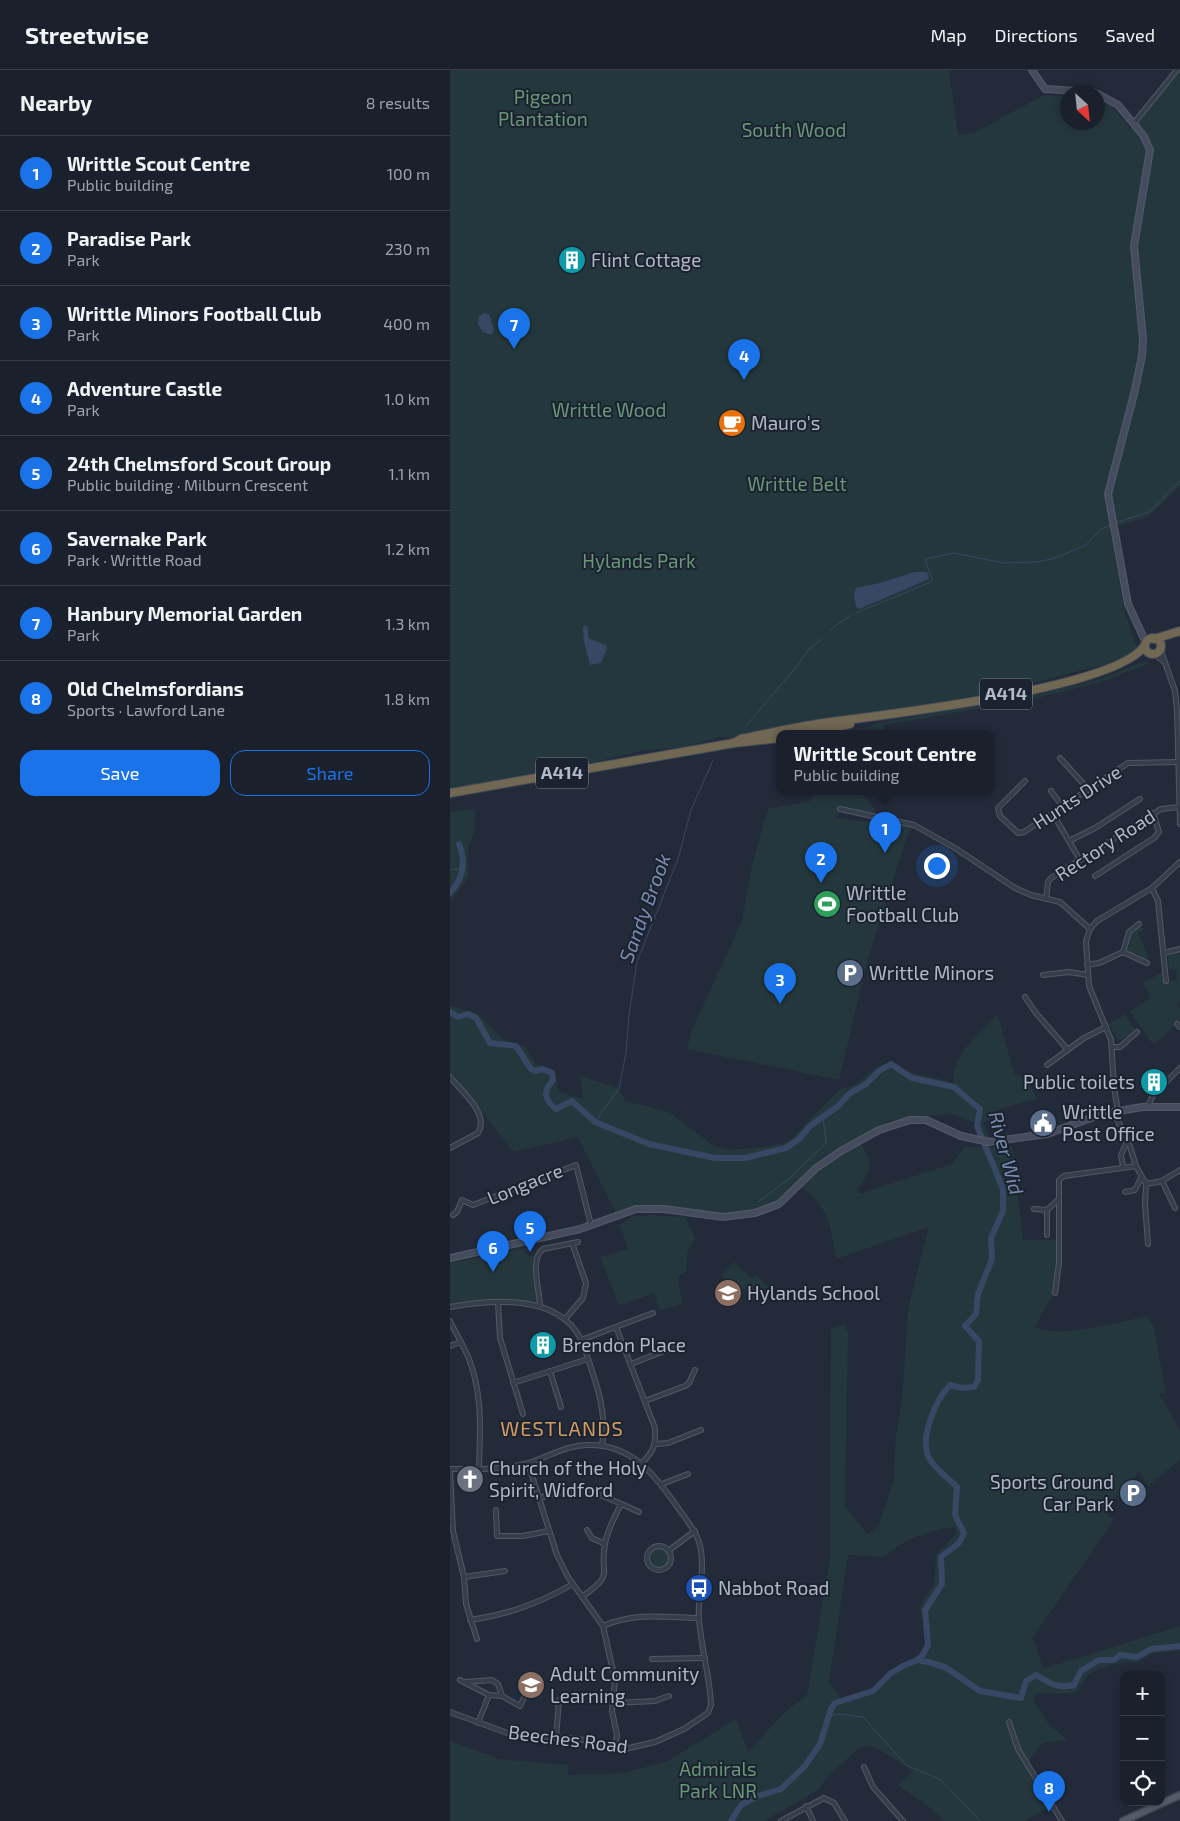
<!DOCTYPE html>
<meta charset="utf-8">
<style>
body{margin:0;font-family:"Exo 2",sans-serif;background:#272d38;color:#f1f3f6}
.controls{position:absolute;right:15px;bottom:15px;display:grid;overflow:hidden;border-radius:10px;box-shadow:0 2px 8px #0003}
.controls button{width:45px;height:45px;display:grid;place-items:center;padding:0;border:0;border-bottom:1px solid #383e48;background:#1a202c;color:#f1f3f6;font:25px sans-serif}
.compass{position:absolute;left:610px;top:15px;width:45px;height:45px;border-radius:50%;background:#1a202c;box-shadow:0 2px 8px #0003;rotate:153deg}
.you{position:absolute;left:486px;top:795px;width:18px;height:18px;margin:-12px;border:4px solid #fff;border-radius:50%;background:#1a73e8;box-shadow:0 0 0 8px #1a73e833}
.badge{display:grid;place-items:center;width:32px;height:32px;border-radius:50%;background:#1a73e8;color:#fff;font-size:16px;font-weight:700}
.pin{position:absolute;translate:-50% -41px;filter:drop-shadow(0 1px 2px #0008)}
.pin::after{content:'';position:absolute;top:26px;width:18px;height:15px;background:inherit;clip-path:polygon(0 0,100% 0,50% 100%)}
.popup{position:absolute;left:326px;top:660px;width:218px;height:65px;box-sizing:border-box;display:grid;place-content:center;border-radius:10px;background:#1a202c;filter:drop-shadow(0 1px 4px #0005);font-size:16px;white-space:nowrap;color:#9fa3a9}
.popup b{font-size:19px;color:#f1f3f6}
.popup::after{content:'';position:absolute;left:50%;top:100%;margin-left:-10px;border:10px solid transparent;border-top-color:#1a202c}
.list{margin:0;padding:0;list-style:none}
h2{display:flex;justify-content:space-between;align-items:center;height:65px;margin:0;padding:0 20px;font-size:21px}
h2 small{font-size:16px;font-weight:400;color:#9fa3a9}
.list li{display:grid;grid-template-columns:32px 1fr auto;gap:15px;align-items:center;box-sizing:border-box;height:75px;padding:0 20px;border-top:1px solid #383e48}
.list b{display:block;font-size:19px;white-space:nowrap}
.list p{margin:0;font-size:16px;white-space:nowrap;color:#9fa3a9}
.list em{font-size:16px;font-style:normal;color:#9fa3a9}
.actions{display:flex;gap:10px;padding:15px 20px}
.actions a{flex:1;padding:11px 0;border:1px solid #1a73e8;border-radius:15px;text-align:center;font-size:18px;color:#1a73e8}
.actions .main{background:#1a73e8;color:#fff}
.icon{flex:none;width:28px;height:28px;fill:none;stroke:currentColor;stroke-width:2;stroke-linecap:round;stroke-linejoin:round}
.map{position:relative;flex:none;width:730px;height:1751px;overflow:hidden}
header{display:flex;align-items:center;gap:30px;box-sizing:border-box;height:70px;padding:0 25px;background:#1a202c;border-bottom:1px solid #383e48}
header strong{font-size:24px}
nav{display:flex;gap:28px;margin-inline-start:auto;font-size:18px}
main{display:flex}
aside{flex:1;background:#1a202c}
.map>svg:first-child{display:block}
.green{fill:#24373c;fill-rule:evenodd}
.water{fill:#384764}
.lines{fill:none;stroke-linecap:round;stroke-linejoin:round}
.stream{stroke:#384764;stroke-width:1}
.river{stroke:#384764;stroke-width:6}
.street-casing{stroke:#515866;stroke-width:6}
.secondary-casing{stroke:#515866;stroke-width:8}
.primary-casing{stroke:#3f4654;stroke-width:9}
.highway-casing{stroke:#414856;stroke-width:10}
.street{stroke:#363d4b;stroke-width:4}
.secondary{stroke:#444c5e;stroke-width:5.5}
.primary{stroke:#545c6b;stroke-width:6}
.highway{stroke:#716853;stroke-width:8}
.labels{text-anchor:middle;stroke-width:4;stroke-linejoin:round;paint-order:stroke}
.shield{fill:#1b2230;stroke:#848b9a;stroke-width:1}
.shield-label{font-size:18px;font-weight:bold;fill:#b1b8c7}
.park-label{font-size:19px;fill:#699777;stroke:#1b2230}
.poi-label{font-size:19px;fill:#b1b8c7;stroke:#1b2230;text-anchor:start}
.street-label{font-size:19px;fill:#b1b8c7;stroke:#1b2230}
.water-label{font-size:20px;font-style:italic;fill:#7a8cae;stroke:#1b2230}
.neighbourhood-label{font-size:20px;letter-spacing:1px;fill:#d39c61;stroke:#1b2230}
</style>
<header>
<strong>Streetwise</strong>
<nav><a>Map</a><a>Directions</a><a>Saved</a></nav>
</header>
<main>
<aside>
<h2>Nearby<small>8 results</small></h2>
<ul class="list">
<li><span class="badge">1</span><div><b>Writtle Scout Centre</b><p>Public building</p></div><em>100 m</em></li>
<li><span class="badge">2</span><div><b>Paradise Park</b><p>Park</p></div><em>230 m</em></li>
<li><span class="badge">3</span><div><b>Writtle Minors Football Club</b><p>Park</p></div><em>400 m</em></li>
<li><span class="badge">4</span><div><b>Adventure Castle</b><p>Park</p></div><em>1.0 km</em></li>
<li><span class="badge">5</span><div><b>24th Chelmsford Scout Group</b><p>Public building · Milburn Crescent</p></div><em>1.1 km</em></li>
<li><span class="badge">6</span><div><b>Savernake Park</b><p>Park · Writtle Road</p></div><em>1.2 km</em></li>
<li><span class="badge">7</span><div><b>Hanbury Memorial Garden</b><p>Park</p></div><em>1.3 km</em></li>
<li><span class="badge">8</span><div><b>Old Chelmsfordians</b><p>Sports · Lawford Lane</p></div><em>1.8 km</em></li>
</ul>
<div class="actions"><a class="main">Save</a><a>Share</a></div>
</aside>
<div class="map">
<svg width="730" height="1751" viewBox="0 0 730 1751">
<rect width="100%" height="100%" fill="#232b3b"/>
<g class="green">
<path d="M0,0H499L508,65L524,63L594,25L617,26L618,52H648V30L661,36L680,58L687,53L730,1V416L698,447L660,458L674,540L687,578C670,594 644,597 621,603C510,634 395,646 282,668L270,667L234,677L191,681L115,699L0,720Z"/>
<path d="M695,591L700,593L651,612L584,629L434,655V664H382L419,657L423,654L586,625L650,609Z"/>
<path d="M365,722H407L411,723L425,739L424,745C412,743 393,735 385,748L448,755L450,752L461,755L418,888L389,1010L237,979L242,960L292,851L302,795L318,739L360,731Z"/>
<path d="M25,739L24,764L18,777V809L0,831V742Z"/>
<path d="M688,856L694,859L688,863L699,886L694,891L675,880L679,865Z"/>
<path d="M730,881V932L727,934L730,939V950L706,973H702L680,941L701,928L693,913L713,902L715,911L727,910L726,899L719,900L718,885Z"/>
<path d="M0,936L27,943L52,969L76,977L86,994L104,1000L109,1022L133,1029L130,1006L169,1018L175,1031L219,1042L264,1076L276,1080L316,1077L338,1072L390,1019C412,1016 412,1006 427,997C431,995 438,994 443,993L462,1003L497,1011L504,1015C500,988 528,963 546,946H548L564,1003L579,1013L587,1029L549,1039L550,1048L536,1051L533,1054L541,1070L534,1069L529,1055L503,1044L472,1046L438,1051L370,1089L326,1132L311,1139L275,1144L197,1136L166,1143L128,1067L64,1082L0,1002Z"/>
<path d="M675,944L685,960L669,971L658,954Z"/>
<path d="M410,1073C424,1092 422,1101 407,1119L410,1124L502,1094L514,1077H562L573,1170H610L604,1222L585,1257C609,1269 671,1252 697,1246L704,1257L716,1324L709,1323L730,1361V1390L698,1416L689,1401L669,1426L667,1425L654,1441L664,1450L583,1567L593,1599L730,1556V1581L702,1583L687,1593C673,1591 647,1597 636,1607C631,1612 632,1619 624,1622C613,1625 597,1622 585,1624L583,1630L600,1656L618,1670L593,1673L577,1693L601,1736L575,1751H494L482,1739L448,1715L463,1701C448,1694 427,1672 410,1677L377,1707L368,1720L314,1751H0V1671L49,1689L118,1695V1705L174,1703L218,1691L286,1649L298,1682L333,1644L357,1625L380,1489L381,1259L394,1255L398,1262L395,1436L418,1465L429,1455L444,1409L446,1364L452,1330L458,1239L479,1157L386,1189C382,1159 378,1135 351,1117L379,1091ZM504,1457L507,1462L505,1465L486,1485L484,1514L470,1537L478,1571L471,1585L445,1598L421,1620L391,1628L379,1612L398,1485L433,1487C452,1471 480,1459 504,1457Z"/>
<path d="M202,1145L235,1147L245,1168L237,1183V1201L228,1206L232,1234L209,1240L204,1223L169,1235L150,1187L178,1179L170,1155L184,1146Z"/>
<path d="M82,1177L76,1182L80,1187L85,1182L83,1190L89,1234L32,1230L0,1235V1193Z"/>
<path d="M284,1192L302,1209L306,1205L318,1217L304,1230L293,1218L288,1222L271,1205Z"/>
<circle cx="209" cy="1488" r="10"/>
</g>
<g class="water">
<path d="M33,243L39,244L44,260L41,265L33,262L28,255L29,247Z"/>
<path d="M465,502H477L479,509L409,539L406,537L404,524L406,518L430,513Z"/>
<path d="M136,555L138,558V568L156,575L157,578L151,593L140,595L134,572L133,557Z"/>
</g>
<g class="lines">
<g class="stream">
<path d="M665,453L699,442L730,411"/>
<path d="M406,543L481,512L482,509L475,489L504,483L554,493L587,492L606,488L636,475L651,459L661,455"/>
<path d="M380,560L401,545"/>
<path d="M296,656L348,595L358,580L372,569"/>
<path d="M0,800L13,798"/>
<path d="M145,1052L169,1018L176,983L179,945L187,892L228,789L241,740L263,690"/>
<path d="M308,1132L340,1108L376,1073L373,1047"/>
<path d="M379,1646L389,1644L413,1647L456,1695L491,1710L530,1751"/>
</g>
<g class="river">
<path d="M0,823C14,808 16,792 9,774"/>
<path d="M0,942L8,947L18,944L26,948L40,973L66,976L81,999L86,1001L92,999L102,1003L103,1010C92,1022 95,1030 106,1039L122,1031L145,1052L199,1074L265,1088H295L336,1078L349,1069L360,1056L387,1037L399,1024L416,1014L429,1001L441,994L462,1008L504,1017L530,1039L527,1056L553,1119V1141L541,1168L542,1189L528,1224L526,1244L515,1256L529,1271L528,1310L524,1317L512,1318L500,1315C486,1329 469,1368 479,1388C485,1399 498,1408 507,1417L505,1445L514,1463L509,1473L491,1487L492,1514L475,1540L478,1575L472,1586L467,1590"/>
<path d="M281,1751L291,1735L308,1726L331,1719L355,1696L370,1674L381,1639L385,1633L423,1621L441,1603L453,1596L467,1590L478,1592L495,1597L530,1621L571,1628L576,1611L586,1605C600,1613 607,1619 624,1615L631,1601L649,1590H664L670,1585L687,1587L701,1579L730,1576"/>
</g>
<g class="street-casing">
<g id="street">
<path d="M684,53L727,0"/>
<path d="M710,578L725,621L727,641L730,754"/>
<path d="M704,584L713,591"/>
<path d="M610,688L639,720"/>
<path d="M575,711L548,738L550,746L568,763L574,762L678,693L729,692"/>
<path d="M601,721L613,737"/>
<path d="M390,739L464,755L505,778L565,818L581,825L610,832L640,859"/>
<path d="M603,744L630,790"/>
<path d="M619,771L645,758L690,729"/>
<path d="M645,806L704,768L709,762L703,743"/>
<path d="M702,818L708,831L716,911"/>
<path d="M596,829L598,812L601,808L711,739L729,737"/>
<path d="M689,854L679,862L673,882L697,893"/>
<path d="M714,883L730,879"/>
<path d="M637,895L649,893L673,882"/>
<path d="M593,905L619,902L638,905"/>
<path d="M575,927L586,943L618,980"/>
<path d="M727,954L730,957"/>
<path d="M662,977H670L687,962"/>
<path d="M597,995L634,968L656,957"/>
<path d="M0,1007C11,1021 40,1044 28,1063L0,1078"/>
<path d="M698,1036L703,1025L730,998"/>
<path d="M663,1042L678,1070L686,1096L696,1114"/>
<path d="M668,1042L664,1017L661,970L639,916L636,871L640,859L647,851L702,818L730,792"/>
<path d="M673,1096L671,1085L678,1070"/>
<path d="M712,1111L725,1138"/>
<path d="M696,1114L695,1134L698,1174"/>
<path d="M696,1114L712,1111L730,1100"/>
<path d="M675,1122L685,1120L691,1108"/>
<path d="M584,1139L597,1140L609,1129"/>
<path d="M597,1140V1165"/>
<path d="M3,1145L7,1142L12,1130L23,1135L126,1095L141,1155"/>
<path d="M605,1223L609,1193V1110L614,1106L686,1096"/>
<path d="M48,1232L50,1268L73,1344"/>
<path d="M90,1236C90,1221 79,1189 93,1179L128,1172"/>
<path d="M0,1237C39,1230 99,1224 126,1261C135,1274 138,1290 143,1304C151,1328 156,1350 152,1376"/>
<path d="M115,1249L133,1228L136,1213L122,1173"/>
<path d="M0,1251C6,1264 14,1276 19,1289C33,1325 30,1361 29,1399"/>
<path d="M166,1257L205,1358C206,1375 204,1381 192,1393"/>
<path d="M131,1270L203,1243"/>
<path d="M0,1276L11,1272"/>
<path d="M181,1294L224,1277"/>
<path d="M100,1301L111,1337"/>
<path d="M63,1313L138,1289"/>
<path d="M195,1331L235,1316L239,1313L245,1300"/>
<path d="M206,1374L218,1373L251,1360"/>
<path d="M78,1393L107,1485L118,1507L153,1556L165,1610L162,1641L167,1665L165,1678"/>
<path d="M0,1399C25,1399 51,1400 75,1394C98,1388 116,1374 140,1375C182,1375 204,1404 226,1435C236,1450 249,1463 251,1481C255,1504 247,1527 249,1549C251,1578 260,1606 261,1635L258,1643L234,1659L205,1672L175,1679L129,1669L60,1664L0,1642"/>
<path d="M0,1399L3,1461L14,1507L16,1534L27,1569"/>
<path d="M212,1414L238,1404"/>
<path d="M89,1428C136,1414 146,1423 189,1442"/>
<path d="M46,1440L47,1466H73L99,1461"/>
<path d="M137,1460L142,1468L155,1474"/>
<circle cx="209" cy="1488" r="12"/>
<path d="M218,1481L245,1461"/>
<path d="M14,1507L55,1501"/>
<path d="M132,1527C166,1502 149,1507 155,1474C157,1460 165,1447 171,1434"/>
<path d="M20,1550C58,1545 90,1533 123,1514"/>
<path d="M153,1556C186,1542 213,1547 248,1548"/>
<path d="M202,1589L255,1588"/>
<path d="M10,1610L39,1625L52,1626L70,1636L74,1628"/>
<path d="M16,1612L42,1610L48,1614L52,1626"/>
<path d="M164,1633L205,1631L219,1626"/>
<path d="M559,1652L568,1679L612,1751"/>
<path d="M28,1653L39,1625"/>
<path d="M106,1668L109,1630"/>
<path d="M414,1697L423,1717L453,1751"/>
<path d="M356,1736L363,1751"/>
<path d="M331,1751L374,1728L384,1733L395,1751"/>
</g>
</g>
<g class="secondary-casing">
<g id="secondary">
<path d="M582,0L595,19L643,22"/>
<path d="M648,24L668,35L693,65L700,80L684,176L693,269L692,286L684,324L658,424L678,534L696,573"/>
<path d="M0,1188L130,1159L186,1139H214L273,1147L305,1143L329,1134L366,1098L391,1081L429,1060L460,1050H476L511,1066L539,1072L597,1064L652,1044L692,1037H730"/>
</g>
</g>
<g class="primary-casing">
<path id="primary" d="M673,1751L730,1725"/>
</g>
<g class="highway-casing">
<g id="highway">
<circle cx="703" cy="576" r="8"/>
<path d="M704,569L730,561"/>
<path d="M352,664L400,654"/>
<path d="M284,673L291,669C319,663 346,657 374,653C431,645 668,619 695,575"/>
<path d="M0,723L284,673L330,668"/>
</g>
</g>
<use href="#street" class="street"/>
<use href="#secondary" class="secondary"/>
<use href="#primary" class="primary"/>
<use href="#highway" class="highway"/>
</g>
<defs>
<g id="building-disc" transform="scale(1.4375)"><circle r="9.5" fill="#0f9aa8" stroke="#1b2230"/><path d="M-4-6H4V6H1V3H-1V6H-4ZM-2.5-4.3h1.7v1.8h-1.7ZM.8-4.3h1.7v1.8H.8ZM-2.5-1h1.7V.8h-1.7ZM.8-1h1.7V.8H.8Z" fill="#fff"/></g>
<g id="cafe-disc" transform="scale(1.4375)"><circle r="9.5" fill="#e8710a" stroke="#1b2230"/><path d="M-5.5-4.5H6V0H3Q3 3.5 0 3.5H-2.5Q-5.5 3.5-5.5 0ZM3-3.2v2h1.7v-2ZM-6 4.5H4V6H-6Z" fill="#fff"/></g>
<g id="stadium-disc" transform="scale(1.4375)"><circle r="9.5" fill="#2e9e5b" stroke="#1b2230"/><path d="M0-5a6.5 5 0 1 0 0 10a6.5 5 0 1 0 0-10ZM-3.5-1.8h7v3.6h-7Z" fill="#fff"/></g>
<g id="parking-disc" transform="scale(1.4375)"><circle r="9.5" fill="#5c6f8a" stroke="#1b2230"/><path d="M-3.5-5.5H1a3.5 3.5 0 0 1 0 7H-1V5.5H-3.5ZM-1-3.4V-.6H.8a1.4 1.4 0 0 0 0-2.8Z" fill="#fff"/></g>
<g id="civic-disc" transform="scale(1.4375)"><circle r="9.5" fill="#5c6f8a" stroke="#1b2230"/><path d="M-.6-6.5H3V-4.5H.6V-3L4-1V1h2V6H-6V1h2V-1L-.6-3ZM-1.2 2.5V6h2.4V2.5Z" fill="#fff"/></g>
<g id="school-disc" transform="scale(1.4375)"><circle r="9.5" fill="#8d6e63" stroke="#1b2230"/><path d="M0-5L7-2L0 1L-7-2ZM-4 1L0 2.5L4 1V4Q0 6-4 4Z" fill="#fff"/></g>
<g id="church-disc" transform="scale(1.4375)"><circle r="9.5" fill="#6b7280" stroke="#1b2230"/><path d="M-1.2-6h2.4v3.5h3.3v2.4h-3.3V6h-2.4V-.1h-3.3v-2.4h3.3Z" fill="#fff"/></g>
<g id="bus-disc" transform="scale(1.4375)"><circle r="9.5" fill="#1a4fb4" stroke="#1b2230"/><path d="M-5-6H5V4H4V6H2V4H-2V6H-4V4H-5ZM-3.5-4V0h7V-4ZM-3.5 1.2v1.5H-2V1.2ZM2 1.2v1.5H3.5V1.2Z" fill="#fff"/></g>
<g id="university-disc" transform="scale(1.4375)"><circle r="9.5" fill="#8d6e63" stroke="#1b2230"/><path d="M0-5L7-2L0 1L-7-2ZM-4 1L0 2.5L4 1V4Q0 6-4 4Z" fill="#fff"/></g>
</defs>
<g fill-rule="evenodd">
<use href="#building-disc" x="122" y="190"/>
<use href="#cafe-disc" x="282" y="353"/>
<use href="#stadium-disc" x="377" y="834"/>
<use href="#parking-disc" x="400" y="903"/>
<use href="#building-disc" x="704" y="1012"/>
<use href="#civic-disc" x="593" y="1053"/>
<use href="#school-disc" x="278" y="1223"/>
<use href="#building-disc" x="93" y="1275"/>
<use href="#church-disc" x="20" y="1409"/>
<use href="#parking-disc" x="683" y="1423"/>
<use href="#bus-disc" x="249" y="1518"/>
<use href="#university-disc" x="81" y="1615"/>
</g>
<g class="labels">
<g class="shield">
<rect x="530" y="608.5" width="52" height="31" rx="4"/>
<rect x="86" y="687.5" width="52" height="31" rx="4"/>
</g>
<g class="shield-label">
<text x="556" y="630">A414</text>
<text x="112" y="709">A414</text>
</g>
<g class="park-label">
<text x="93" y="34">Pigeon<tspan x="93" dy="22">Plantation</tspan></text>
<text x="344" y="67">South Wood</text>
<text x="159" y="347">Writtle Wood</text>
<text x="347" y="421">Writtle Belt</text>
<text x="189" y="498">Hylands Park</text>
<text x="268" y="1706">Admirals<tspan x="268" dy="22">Park LNR</tspan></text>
</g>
<g class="poi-label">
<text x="141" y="197">Flint Cottage</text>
<text x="301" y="360">Mauro's</text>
<text x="396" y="830">Writtle<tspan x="396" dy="22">Football Club</tspan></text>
<text x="419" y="910">Writtle Minors</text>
<text x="685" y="1019" text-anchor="end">Public toilets</text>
<text x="612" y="1049">Writtle<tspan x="612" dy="22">Post Office</tspan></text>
<text x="297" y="1230">Hylands School</text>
<text x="112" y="1282">Brendon Place</text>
<text x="39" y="1405">Church of the Holy<tspan x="39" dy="22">Spirit, Widford</tspan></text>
<text x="664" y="1419" text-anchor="end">Sports Ground<tspan x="664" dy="22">Car Park</tspan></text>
<text x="268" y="1525">Nabbot Road</text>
<text x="100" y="1611">Adult Community<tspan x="100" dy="22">Learning</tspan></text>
</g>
<g class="street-label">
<text transform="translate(627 727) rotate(-33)" y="7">Hunts Drive</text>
<text transform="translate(655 775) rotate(-33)" y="7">Rectory Road</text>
<text transform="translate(75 1114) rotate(-22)" y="7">Longacre</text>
<text transform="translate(118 1669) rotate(7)" y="7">Beeches Road</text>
</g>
<g class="water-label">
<text transform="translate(195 838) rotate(-70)" y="7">Sandy Brook</text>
<text transform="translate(556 1083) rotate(75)" y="7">River Wid</text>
</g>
<g class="neighbourhood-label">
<text x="112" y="1366">WESTLANDS</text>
</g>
</g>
</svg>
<div class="controls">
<button>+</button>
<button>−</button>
<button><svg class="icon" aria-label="locate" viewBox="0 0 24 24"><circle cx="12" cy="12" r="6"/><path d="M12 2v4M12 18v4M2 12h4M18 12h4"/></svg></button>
</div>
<svg class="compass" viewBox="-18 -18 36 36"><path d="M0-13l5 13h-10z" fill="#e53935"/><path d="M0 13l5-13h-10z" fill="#9fa3a9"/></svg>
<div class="you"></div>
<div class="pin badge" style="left:435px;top:783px">1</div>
<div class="popup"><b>Writtle Scout Centre</b>Public building</div>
<div class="pin badge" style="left:371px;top:813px">2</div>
<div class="pin badge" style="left:330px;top:934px">3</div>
<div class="pin badge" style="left:294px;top:310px">4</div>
<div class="pin badge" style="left:80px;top:1182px">5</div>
<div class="pin badge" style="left:43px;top:1202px">6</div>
<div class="pin badge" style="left:64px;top:279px">7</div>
<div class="pin badge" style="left:599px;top:1742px">8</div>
</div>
</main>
